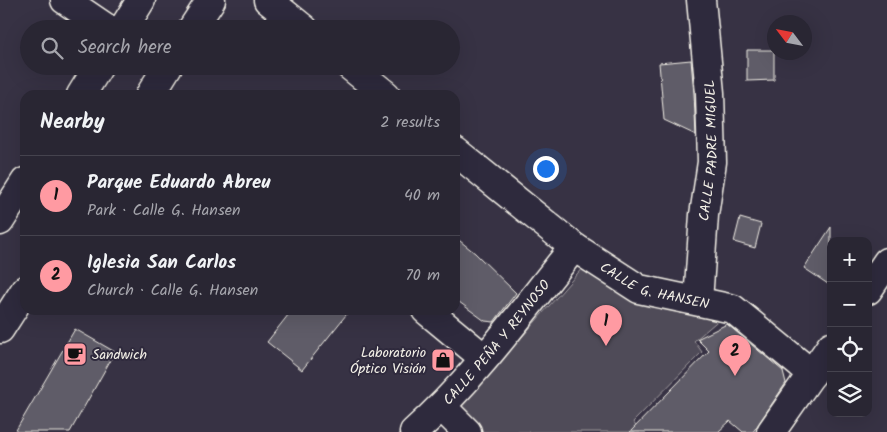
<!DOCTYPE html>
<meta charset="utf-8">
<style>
body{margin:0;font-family:Kalam,sans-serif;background:#312e3b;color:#f1f3f6}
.controls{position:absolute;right:15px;bottom:15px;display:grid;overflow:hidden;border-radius:10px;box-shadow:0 5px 20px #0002}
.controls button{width:45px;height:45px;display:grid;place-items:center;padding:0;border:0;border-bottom:1px solid #45434e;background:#292633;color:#f1f3f6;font:25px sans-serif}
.compass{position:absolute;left:767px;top:15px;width:45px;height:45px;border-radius:50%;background:#292633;box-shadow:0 5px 20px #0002;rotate:302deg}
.you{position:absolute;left:545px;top:168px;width:18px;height:18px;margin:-12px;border:4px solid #fff;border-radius:50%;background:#1a73e8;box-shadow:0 0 0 8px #1a73e833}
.badge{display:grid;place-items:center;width:32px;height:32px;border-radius:50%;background:#ff9aa2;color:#111;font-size:16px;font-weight:700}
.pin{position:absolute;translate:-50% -41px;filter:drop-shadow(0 1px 2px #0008)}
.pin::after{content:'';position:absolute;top:26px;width:18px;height:15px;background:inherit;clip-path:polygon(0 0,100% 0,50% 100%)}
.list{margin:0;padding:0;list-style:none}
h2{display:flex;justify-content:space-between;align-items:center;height:65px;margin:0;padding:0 20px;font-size:21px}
h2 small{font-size:16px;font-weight:400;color:#a5a5ac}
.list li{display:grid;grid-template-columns:32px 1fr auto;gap:15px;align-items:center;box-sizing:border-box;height:80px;padding:0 20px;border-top:1px solid #45434e}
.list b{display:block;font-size:19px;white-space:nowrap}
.list p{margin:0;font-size:16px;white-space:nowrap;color:#a5a5ac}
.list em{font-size:16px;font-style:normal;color:#a5a5ac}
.icon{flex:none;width:28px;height:28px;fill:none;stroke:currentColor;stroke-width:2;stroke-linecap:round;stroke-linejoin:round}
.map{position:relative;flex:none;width:887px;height:432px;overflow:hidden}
.search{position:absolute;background:#292633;box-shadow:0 5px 20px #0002;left:20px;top:20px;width:440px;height:55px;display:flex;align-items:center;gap:12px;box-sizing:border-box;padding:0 18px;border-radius:28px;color:#a5a5ac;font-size:19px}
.panel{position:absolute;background:#292633;box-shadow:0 5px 20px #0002;left:20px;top:90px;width:440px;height:225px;border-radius:15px}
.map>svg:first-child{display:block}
.green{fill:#504b59;stroke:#a29ea0}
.building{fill:#5f5c67;stroke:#f4f1e8}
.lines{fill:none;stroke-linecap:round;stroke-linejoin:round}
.minor-casing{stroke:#f4f1e8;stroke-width:31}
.major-casing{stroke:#f4f1e8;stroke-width:31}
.minor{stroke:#2f2a3d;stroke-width:28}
.major{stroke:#2f2a3d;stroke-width:28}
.labels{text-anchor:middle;stroke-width:4;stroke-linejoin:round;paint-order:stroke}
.street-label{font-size:14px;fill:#f4f1e8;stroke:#2f2a3d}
.poi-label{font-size:14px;fill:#f4f1e8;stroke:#2f2a3d;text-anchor:end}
</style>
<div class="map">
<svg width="887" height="432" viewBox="0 0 887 432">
<rect width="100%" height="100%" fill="#373244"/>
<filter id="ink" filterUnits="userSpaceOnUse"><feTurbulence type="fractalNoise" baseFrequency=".02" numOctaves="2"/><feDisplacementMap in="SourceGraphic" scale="10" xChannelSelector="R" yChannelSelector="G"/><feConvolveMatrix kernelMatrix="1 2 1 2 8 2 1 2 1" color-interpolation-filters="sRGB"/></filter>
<g filter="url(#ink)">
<path class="green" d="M591,258L648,306L722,317L694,341L702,352L633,422L640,432H484L459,409Z"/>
<g class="building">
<path d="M747,50H774V80L747,81Z"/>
<path d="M691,60L694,94L696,135L664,120L659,63Z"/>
<path d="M740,218L761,224L755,248L734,242Z"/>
<path d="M831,227V286L804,268Z"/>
<path d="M455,237L475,253L516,293L494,322L485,321L455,299Z"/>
<path d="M292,310H350L302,370L267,342Z"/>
<path d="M727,324L783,371L786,383L753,432H743L730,421L718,432H630L709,351L697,339Z"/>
<path d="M75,329L115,352L70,432H15Z"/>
</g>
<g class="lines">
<g class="minor-casing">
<g id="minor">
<path d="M65,0L108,29"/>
<path d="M268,0L304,29"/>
<path d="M350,66L386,95"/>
<path id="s1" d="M455,151L574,247L639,289L733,309L812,374"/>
<path d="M868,290L887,262"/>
<path id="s2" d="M698,301L704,215L712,162L710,93L701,0"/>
<path d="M426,310L484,358"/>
<path d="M442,407L467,432"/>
<path id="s3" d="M414,432C475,378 523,310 574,247"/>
<path d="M771,432L831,346"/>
</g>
</g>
<g class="major-casing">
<g id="major">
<path d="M123,29L141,0"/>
<path d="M192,29L211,0"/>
<path d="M81,95L99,66"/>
<path d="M150,95L168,66"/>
<path d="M0,221L25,182"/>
<path d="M0,329L25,290"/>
</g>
</g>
<use href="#minor" class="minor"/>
<use href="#major" class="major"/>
</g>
</g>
<defs>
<g id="cafe-square" transform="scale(1.25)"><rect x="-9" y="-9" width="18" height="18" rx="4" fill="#ff9aa2" stroke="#2f2a3d"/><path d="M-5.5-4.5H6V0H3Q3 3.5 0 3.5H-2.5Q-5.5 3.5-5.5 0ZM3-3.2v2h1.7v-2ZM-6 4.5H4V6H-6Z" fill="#111"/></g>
<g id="shop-square" transform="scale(1.25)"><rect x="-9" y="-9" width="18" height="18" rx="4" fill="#ff9aa2" stroke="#2f2a3d"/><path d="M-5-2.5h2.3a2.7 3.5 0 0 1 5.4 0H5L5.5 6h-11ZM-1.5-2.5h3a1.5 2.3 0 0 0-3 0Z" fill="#111"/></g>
</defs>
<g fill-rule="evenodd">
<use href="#cafe-square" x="75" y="354"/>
<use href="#shop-square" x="443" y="360"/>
</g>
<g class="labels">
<g class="street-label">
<text dy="5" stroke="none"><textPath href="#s2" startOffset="151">CALLE PADRE MIGUEL</textPath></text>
<text dy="5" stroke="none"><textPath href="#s1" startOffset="244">CALLE G. HANSEN</textPath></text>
<text dy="5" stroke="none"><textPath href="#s3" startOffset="122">CALLE PEÑA Y REYNOSO</textPath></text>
</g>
<g class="poi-label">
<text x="426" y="357">Laboratorio<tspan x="426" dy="16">Óptico Visión</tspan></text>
<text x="92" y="359" text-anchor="start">Sandwich</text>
</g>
</g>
</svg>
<div class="controls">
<button>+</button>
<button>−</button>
<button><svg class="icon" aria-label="locate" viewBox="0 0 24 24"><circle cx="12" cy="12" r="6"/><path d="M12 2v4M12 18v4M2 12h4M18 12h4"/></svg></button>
<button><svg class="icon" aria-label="layers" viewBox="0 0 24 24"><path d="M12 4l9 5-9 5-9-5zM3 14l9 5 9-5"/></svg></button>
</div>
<svg class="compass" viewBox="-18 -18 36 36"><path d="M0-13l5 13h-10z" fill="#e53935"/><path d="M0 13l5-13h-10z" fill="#a5a5ac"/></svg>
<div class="you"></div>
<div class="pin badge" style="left:606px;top:346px">1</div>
<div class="pin badge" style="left:735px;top:376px">2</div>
<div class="search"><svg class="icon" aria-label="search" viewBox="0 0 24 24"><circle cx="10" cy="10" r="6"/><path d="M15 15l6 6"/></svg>Search here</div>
<section class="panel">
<h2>Nearby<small>2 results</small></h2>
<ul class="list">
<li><span class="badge">1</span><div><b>Parque Eduardo Abreu</b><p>Park · Calle G. Hansen</p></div><em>40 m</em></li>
<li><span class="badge">2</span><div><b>Iglesia San Carlos</b><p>Church · Calle G. Hansen</p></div><em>70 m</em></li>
</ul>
</section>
</div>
